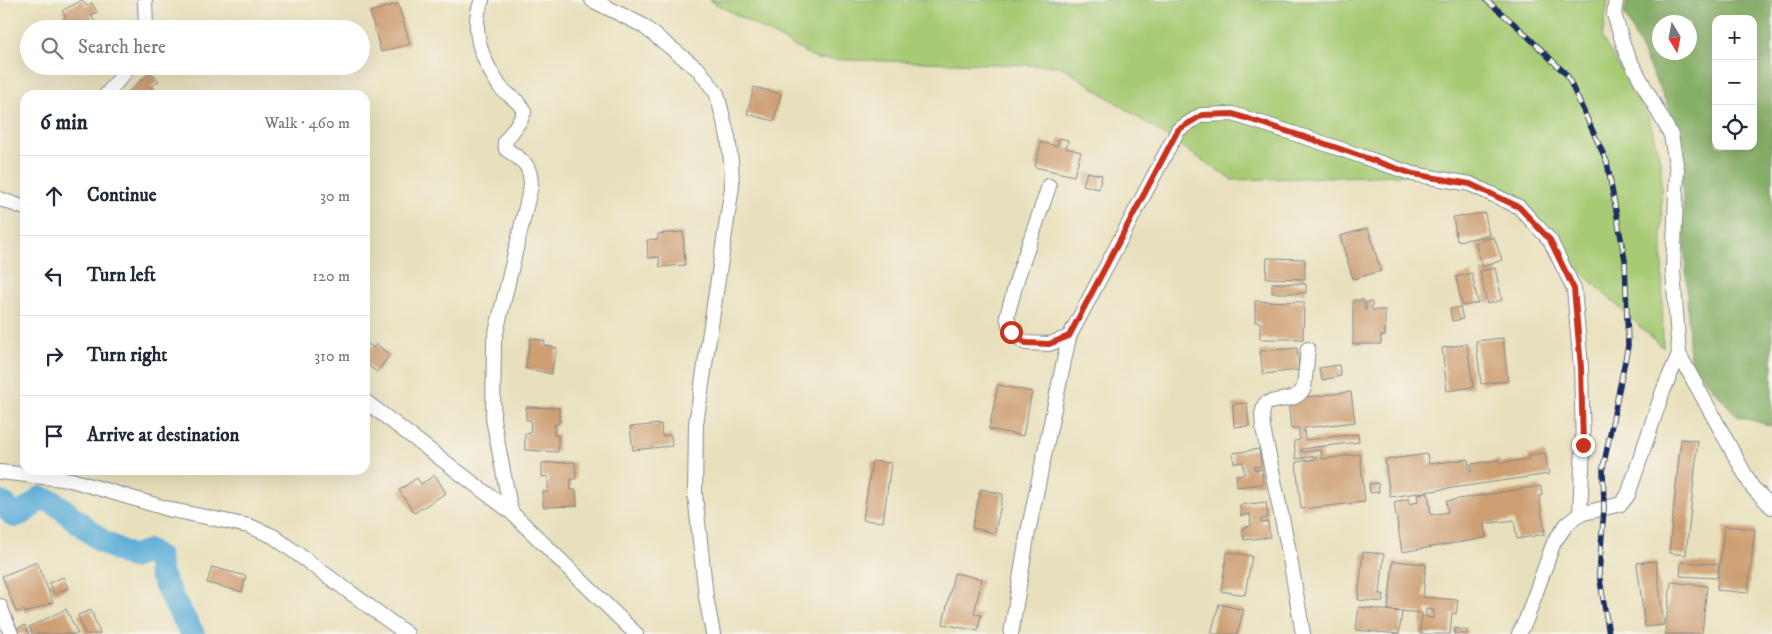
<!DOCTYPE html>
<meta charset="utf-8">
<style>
body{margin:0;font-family:"IM FELL DW Pica",serif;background:#f2f2f3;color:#1f2937}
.controls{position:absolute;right:15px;top:15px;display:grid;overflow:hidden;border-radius:10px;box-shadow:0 5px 20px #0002}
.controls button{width:45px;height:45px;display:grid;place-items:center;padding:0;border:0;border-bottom:1px solid #e0e1e3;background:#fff;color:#1f2937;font:25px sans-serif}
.compass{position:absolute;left:1652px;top:15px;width:45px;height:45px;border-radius:50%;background:#fff;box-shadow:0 5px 20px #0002;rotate:170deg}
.stop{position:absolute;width:15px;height:15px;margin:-11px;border:4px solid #c8321e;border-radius:50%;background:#fff}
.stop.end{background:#c8321e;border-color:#fff;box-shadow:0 1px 5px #0008}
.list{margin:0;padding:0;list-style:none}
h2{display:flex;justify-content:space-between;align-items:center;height:65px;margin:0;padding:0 20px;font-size:21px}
h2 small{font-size:16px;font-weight:400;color:#747a83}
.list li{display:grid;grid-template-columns:32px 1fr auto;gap:15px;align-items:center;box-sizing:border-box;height:80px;padding:0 20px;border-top:1px solid #e0e1e3}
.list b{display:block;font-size:19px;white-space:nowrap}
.list em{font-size:16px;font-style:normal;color:#747a83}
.icon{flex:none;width:28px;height:28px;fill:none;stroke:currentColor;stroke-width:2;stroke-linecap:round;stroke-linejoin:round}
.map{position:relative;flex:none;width:1772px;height:634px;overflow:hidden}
.search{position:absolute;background:#fff;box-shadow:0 5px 20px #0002;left:20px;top:20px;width:350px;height:55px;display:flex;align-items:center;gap:12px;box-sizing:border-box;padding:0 18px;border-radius:28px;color:#747a83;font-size:19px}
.panel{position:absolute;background:#fff;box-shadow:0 5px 20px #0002;left:20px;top:90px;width:350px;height:385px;border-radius:15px}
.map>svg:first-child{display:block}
.green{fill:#a7cb75;stroke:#617d6a}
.forest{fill:#85af66;stroke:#506f62;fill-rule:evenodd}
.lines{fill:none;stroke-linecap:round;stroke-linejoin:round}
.river{stroke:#5fafd9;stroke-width:24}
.building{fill:#cd9f73;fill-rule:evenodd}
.minor-casing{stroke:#82888d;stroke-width:16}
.minor{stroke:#fff;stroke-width:14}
.rail-casing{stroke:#1b2f5e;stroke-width:5.5}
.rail{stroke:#f7f3e8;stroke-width:4;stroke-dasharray:11;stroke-linecap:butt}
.route{stroke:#c8321e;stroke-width:6}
</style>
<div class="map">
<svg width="1772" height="634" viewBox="0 0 1772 634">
<rect width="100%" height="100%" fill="#f7f3e8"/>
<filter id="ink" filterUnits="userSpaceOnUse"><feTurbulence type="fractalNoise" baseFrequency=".02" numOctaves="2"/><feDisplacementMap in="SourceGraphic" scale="10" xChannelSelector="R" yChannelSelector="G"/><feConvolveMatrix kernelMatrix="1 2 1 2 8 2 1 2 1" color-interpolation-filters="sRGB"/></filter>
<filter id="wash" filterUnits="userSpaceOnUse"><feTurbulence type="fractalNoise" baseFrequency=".0096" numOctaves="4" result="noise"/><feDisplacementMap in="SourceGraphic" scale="20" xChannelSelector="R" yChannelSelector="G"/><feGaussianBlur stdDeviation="1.12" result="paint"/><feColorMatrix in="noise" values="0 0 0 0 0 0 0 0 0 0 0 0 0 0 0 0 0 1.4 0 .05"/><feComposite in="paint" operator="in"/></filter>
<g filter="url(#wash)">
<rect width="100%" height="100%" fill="#e8e0bc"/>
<path class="green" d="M709,0H1608L1602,38L1649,118L1661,164L1663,348L1474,173L1232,180L1061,66L817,59Z"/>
<path class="forest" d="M1627,0H1772V426L1737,416L1690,363L1680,132L1624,13ZM1716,19H1753V146H1716ZM1660,22H1690V52H1660Z"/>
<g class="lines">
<path class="river" d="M0,503L5,505L14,516L24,512L41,498L55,503L103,542L132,557L149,551L158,557L160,573L173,600L193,634"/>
</g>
<g id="blocks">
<g class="building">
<path d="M82,0L86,6L92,3L97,12L91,15L99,29H73L72,27L62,29L58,22L66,17L62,11Z"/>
<path d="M398,4L410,44L381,52L370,12Z"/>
<path d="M150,72L159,81L151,87L158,95H125Z"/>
<path d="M754,87L781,94L774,121L747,114Z"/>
<path d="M1059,138L1068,140L1066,148L1081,152L1074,176L1035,167L1041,142L1057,146Z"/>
<path d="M1087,172L1102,175L1099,189L1083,185Z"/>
<path d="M1485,213L1489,236L1457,241L1453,217Z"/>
<path d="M1368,228L1381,271L1353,279L1340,236Z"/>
<path d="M683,232L685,265L660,267L659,257L648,258L647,240L658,239V234Z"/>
<path d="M1494,237L1502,260L1483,267L1475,243Z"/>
<path d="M1267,258L1305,259V279L1266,278Z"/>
<path d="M1495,268L1502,300L1487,304L1480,271Z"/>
<path d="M1472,273L1478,303L1462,306L1456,277Z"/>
<path d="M1272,283L1306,284V293H1272Z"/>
<path d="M1353,300H1364V310H1366V302H1372V310H1385V336H1381V344H1353Z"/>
<path d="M1255,301L1304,302L1303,339H1260V322H1255Z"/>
<path d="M1460,307L1463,319L1452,321L1450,309Z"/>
<path d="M531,338L545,341L544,345L557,348L551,374L525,368Z"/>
<path d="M1503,338L1508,381L1481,384L1476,341Z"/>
<path d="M365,341L373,348L376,344L390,355L377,372L365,363Z"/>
<path d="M1467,344L1473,387L1447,391L1442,348Z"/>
<path d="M1297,348L1299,370L1263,374L1260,351Z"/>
<path d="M1339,365L1341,376L1322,380L1319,368Z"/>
<path d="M998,385L1032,392L1023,436L989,429Z"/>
<path d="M1351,392L1355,422L1304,428L1305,440L1358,434L1359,442L1301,449V452L1321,450L1322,459L1360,454L1365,502L1301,509L1296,462L1316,459V456L1296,459L1294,441L1300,440L1298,428L1291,429L1288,399Z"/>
<path d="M1247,403L1249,426L1234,427L1233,404Z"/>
<path d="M526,407L559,408V424H555L554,435H558V452L525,450V433L530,434L531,420H526Z"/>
<path d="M661,424L662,436L671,435L672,446L633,450L630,427Z"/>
<path d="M1681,439L1698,441L1686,555L1669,553Z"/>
<path d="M1259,449L1261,466L1254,467L1255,470L1262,469L1263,484L1237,487L1236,475L1245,474L1243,462L1234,463L1233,453Z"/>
<path d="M1545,453L1549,474L1390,497L1385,460L1427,454L1429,464L1468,459L1470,472L1472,471L1471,464L1499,460L1500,463L1529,459L1528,455Z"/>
<path d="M872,461L891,463L883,522L863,520Z"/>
<path d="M575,462L576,479H571V490H576L577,506L543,507V492H548V476L542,477V463Z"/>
<path d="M435,475L446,493L414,513L399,490L417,478L421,484Z"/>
<path d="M1378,483L1379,492L1370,493L1369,484Z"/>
<path d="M1541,486L1542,496H1539L1545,534L1517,539L1514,520L1484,524L1486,538L1402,552L1394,502L1409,499V504L1418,502L1417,494L1428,493L1431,515L1448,512L1446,501Z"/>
<path d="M981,489L1003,494L995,533L972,528Z"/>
<path d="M1266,502L1268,518L1261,519V523L1268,522L1270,537L1244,540L1242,528L1251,526L1250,514L1241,516L1240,505Z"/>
<path d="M1724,526L1755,529L1748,593L1717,590Z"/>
<path d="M1227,552L1252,556L1245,595L1221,591Z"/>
<path d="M1363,552L1384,554L1380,594H1384L1383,602L1358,600Z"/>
<path d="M1393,561L1426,564L1423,597L1458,600L1456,614L1452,613L1450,634H1420L1422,613L1388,610ZM1426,609L1434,610V618L1426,617Z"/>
<path d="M1656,561L1664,625L1645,627L1637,563Z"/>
<path d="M37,562L53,602L25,613L24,610L16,612L2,576Z"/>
<path d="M1681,562L1718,564L1717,578L1680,576Z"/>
<path d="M212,567L246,576L242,592L207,583Z"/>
<path d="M954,573L982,579L974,614L981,615L978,631L943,624Z"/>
<path d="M63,577L68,588L54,594L49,583Z"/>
<path d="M1671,582L1707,586L1702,634H1665Z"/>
<path d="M1219,604L1244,610L1237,634H1211Z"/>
<path d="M1359,607L1402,612L1399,634L1356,630Z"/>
<path d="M66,609L78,634H32L29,627Z"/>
<path d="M91,610L100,634H85L78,615Z"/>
<path d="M25,625L29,634H15L14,630Z"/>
<path d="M1455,628L1468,631L1467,634H1454Z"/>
</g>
</g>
</g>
<g filter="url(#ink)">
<use href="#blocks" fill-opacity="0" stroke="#82888d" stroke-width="1"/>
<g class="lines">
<g class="minor-casing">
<g id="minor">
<path d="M145,0L146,29"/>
<path d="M482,0C471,25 479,51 492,74C495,78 497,83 500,87C508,96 520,100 524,112L521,119L505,142L506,149C523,161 531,164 531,186L494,341L493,419L511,512"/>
<path d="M592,0L642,25L699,70L717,94L728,137L731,161L732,187L696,424L695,494L706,597L713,634"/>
<path d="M1616,0L1614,14L1626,53L1671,135L1677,170L1673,271L1679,354L1752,487L1772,507"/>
<path d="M106,95L130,66"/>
<path d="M1049,186L1018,276L1007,316L1011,332L1026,343L1049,344L1069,337"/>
<path d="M0,199L25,208"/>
<path d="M365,401L511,512L636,634"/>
<path d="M0,472L71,480L172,510L249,526L273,536L407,634"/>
<path d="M0,606L11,634"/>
<path d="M1011,634L1027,537L1069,337L1178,130L1201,115L1233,114L1314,140L1413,174L1470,184L1519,207L1550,240L1574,289L1581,367L1583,445L1580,514"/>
<path d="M1303,634L1288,547L1263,428L1262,414L1265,404C1279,397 1296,403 1304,388L1308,349"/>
<path d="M1519,634L1526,620L1554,542L1567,524L1580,514L1621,504L1628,495L1663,391L1679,354"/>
</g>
</g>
<use href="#minor" class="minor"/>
<g class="rail-casing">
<path id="rail" d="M1486,0L1518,27L1567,75L1607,162L1625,260L1628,346L1603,468L1604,508L1599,574L1609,634"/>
</g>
<use href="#rail" class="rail"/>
</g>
</g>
<g class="lines" filter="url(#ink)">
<path class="route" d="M1011,332L1026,343L1049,344L1069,336L1178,130L1202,115L1233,114L1314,140L1413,174L1470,184L1519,207L1550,240L1574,289L1581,367L1583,445"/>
</g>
</svg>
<div class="controls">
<button>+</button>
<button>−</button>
<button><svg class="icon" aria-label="locate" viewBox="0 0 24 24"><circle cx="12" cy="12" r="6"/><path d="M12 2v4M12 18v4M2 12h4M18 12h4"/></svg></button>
</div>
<svg class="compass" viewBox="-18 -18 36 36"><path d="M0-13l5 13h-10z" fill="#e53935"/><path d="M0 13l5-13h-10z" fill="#747a83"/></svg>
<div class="stop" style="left:1011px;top:332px"></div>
<div class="stop end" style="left:1583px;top:445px"></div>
<div class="search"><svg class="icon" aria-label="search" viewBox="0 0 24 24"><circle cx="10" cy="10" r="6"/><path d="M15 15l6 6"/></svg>Search here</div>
<section class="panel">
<h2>6 min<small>Walk · 460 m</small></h2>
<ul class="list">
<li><svg class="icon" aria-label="ahead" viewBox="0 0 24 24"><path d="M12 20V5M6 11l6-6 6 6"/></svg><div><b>Continue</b></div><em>30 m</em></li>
<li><svg class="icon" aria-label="left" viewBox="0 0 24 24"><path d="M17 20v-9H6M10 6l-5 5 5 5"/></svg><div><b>Turn left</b></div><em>120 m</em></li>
<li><svg class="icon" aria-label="right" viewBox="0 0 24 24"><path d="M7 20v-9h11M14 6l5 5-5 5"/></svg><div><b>Turn right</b></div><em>310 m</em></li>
<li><svg class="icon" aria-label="arrive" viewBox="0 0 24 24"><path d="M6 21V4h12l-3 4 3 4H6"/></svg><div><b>Arrive at destination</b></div></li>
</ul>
</section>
</div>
